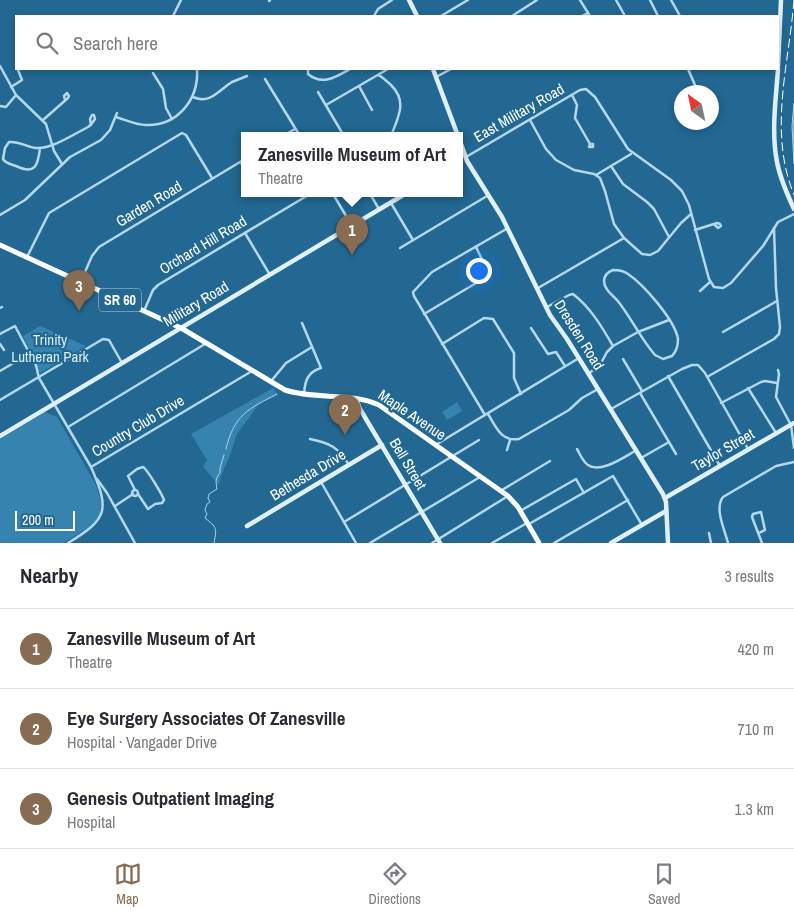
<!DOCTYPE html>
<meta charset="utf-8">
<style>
body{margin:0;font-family:"Archivo Narrow",sans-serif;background:#f2f2f3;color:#2b2b33}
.compass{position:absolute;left:674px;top:85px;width:45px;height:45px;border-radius:50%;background:#fff;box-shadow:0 2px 8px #0003;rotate:327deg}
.scale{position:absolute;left:15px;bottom:12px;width:60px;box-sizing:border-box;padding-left:5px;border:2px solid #fff;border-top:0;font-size:14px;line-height:18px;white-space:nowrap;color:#fff;-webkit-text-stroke:4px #226892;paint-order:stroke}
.you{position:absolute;left:478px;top:270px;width:18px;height:18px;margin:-12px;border:4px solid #fff;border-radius:50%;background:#1a73e8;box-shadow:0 0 0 8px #1a73e833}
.badge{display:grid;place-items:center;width:32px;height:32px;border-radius:50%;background:#886c51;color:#fff;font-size:16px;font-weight:700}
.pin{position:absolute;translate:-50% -41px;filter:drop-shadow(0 1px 2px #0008)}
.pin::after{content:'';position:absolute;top:26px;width:18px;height:15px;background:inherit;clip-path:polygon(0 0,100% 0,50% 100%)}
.popup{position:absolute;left:241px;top:132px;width:222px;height:65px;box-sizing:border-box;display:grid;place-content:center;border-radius:0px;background:#fff;filter:drop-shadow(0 1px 4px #0005);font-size:16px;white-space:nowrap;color:#7c7c81}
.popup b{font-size:19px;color:#2b2b33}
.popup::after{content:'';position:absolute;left:50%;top:100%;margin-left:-10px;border:10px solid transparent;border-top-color:#fff}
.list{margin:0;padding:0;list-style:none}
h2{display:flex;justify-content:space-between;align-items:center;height:65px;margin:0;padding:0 20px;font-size:21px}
h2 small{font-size:16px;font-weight:400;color:#7c7c81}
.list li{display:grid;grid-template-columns:32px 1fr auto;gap:15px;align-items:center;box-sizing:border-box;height:80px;padding:0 20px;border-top:1px solid #e1e1e2}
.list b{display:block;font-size:19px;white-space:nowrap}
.list p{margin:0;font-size:16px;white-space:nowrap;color:#7c7c81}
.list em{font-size:16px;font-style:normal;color:#7c7c81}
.icon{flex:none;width:28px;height:28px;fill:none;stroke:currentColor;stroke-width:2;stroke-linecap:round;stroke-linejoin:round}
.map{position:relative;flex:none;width:794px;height:543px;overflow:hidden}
.search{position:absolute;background:#fff;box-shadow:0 2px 8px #0003;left:15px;right:15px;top:15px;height:55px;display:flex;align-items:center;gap:12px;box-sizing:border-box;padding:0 18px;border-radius:0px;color:#7c7c81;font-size:19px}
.sheet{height:305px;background:#fff}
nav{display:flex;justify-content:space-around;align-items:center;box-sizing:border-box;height:70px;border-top:1px solid #e1e1e2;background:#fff;font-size:14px;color:#7c7c81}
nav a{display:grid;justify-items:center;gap:2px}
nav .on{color:#886c51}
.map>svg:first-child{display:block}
.green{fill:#3683af}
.water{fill:#5888a3;stroke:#a8d5ee}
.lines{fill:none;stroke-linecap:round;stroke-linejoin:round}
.stream{stroke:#a8d5ee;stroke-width:1}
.street{stroke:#b4d8ed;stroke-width:2.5}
.secondary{stroke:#e0f0fa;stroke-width:4.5}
.primary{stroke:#fafdff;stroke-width:5}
.rail{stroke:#fff;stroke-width:1;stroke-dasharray:9 4;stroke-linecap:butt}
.labels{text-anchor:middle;stroke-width:4.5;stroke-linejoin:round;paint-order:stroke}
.shield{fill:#226892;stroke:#bdd2de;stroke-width:1}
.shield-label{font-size:14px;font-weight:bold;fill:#fff}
.street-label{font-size:15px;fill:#fff;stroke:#226892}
.park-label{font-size:15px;fill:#d9eef9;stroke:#226892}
</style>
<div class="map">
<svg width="794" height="543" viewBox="0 0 794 543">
<rect width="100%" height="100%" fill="#226892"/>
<g class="green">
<path d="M40,326L86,346L40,373L35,360L23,336Z"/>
<path d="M273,388L278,395L259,404L237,434L230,455L220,478L219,485L203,467L207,460L191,434Z"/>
<path d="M457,402L462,411L447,420L442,412Z"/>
<path d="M45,412L57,417L96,485L101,502L100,514L92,525L64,543H0V439Z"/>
</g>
<path class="water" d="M794,103V164L792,126Z"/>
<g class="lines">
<g class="stream">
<path d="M226,449C234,415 248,409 277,394"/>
<path d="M214,543C217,527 217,528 205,518L207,514L205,510L207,504L210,502L208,498L209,494L217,489C216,483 215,478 220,473V468L224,455"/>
</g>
<g class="street">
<path d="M580,0L590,16"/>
<path d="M616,0L625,16"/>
<path d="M650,0L658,16"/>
<path d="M671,0L680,16"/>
<path d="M269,1L270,0"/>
<path d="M173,16L181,0"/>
<path d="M374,16L378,9L392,0"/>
<path d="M441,16L468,0"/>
<path d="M512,16L537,0"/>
<path d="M582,16L588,13"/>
<path d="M0,66L16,95L46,124L54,151L62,164"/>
<path d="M308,69V74C322,86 336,77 350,69"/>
<path d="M688,69L698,92"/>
<path d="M153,73L163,89L166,108L172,119"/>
<path d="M378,75C383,77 386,81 391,85C408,102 398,117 391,136"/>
<path d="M436,77L451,69"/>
<path d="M265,79L300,136"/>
<path d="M359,86L372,110"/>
<path d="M11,87L22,80L18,70"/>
<path d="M318,92L344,136"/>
<path d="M572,95L577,105L575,118L590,144L589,147H593V144H590"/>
<path d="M193,97C210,105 219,90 232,82C237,80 242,78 247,76"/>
<path d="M326,105L388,69"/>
<path d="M0,106L6,107L16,95"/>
<path d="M116,117C126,120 136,125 146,125C178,126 199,99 197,69"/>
<path d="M43,120L68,98L69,96L67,93L64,96L65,100"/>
<path d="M530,120L546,149L556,160L574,170L594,174L600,178L605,191L614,224L624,238L642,254L650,255L658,251L681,223L691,214"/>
<path d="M283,136L295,129"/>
<path d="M40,148C38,166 35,175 16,166C11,164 6,164 3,159L5,148L9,142C19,141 27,147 36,148C52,149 74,134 88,127C91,125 93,122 95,119L94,115H92L90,119L91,125"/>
<path d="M466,157L580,90L586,89L595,97L628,149L671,180L682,191L689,205L709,279L714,287L723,288L731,283L763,246L778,222L794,214"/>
<path d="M240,162L245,168"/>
<path d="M611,166L623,184L647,202L654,209L669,237"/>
<path d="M596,175L631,154"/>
<path d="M333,194L352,226"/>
<path d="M370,194L379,209"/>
<path d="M391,203L413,240"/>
<path d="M0,215L25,200L70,157L101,140L110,130L117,113"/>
<path d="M695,230L717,223L720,224L721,226L718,228L714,224"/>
<path d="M245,233L270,275"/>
<path d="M400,248L487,196"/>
<path d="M27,257L49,213L182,133L186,135L212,178"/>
<path d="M613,270C618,270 623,270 628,274C643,284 675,320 678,339C678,346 676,352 672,356L663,359L655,355C640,338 631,317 617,300C612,295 604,289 604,281C604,275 608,272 613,270Z"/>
<path d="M81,281L92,256L99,247L245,159"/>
<path d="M538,288L624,238"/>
<path d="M700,291L710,282"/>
<path d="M547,307L569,295L573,294C591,308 602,327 613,346L607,352L600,365L588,374"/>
<path d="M0,308L2,307"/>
<path d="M144,311L153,290L158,285L310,194"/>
<path d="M424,314L488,276L487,270L476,247"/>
<path d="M302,323L321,368C308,372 305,380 304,394"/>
<path d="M531,328L548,354L556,352L565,366"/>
<path d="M723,332L777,301"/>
<path d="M0,334L15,326L32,358"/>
<path d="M0,344L4,350"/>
<path d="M442,344L484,318L493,319L514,353V378L521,394"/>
<path d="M613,346L638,332L669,320"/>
<path d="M623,359L642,391"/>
<path d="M778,370L779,374L776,397L791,425"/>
<path d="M0,371L24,357C37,356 36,368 39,378L91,467"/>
<path d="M668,376L720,466"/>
<path d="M707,377L774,339L779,334L780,327L776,288L774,228"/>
<path d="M272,380L286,363L312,347"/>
<path d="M748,388L776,433"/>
<path d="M640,393L676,454"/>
<path d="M0,400L103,339L109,340L122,363"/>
<path d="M721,403L761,382L765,381L777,383"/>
<path d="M611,409L682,369L692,365H698L705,373L748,449"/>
<path d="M488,414C496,427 501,442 519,439L569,410L582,398L598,389"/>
<path d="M485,415L414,296L413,292L432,272L508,228"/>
<path d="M791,425L794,448"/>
<path d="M68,427L205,344"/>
<path d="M310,439C330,443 338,447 349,465"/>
<path d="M437,444L579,358"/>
<path d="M577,449C580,454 583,462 588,465C600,474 624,457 635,451"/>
<path d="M507,450L510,440"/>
<path d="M641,458L669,442"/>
<path d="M97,479L107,493L135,543"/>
<path d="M321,482L356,543"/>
<path d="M135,490L128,476L137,469L143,467C147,469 163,496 164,500L162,503L155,504L148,509L138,494"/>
<path d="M502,490L550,461"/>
<circle cx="135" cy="493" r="3"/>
<path d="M115,506L133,494"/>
<path d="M520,511L576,479L584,493"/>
<path d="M344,522L479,440"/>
<path d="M529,524L613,476L642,525"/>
<path d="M709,533L711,543"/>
<path d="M759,533L765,530L761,512L753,514L752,517L762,543"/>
<path d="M68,543C108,519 110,510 91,467L252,371"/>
<path d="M370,543L480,477"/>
<path d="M432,543L508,496"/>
<path d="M492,543L527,523"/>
<path d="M554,543L628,500"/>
<path d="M728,543C725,530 714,509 723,497L776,466L794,462"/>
</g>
<g class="secondary">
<path d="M409,0L417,16"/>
<path d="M778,67L781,0"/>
<path d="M433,69L458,136"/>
<path d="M778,69C776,99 771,131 777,162C780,178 787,194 794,209"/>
<path d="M460,141L467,161L502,217L550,315L567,339L663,494L666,502L668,543"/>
<path d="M356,398L360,409L440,543"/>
<path d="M0,436L405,194"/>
<path d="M665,498L794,423"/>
<path d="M247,526L382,445"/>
<path d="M611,543L666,511"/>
</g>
<path class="primary" d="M0,245L181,328L285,390C316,400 350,392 379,405L508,496L518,507L539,543"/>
<path class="rail" d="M794,0C789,65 768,131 794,195"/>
</g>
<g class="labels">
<rect class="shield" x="99" y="288.5" width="42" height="23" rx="4"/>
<g class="shield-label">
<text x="120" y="305">SR 60</text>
</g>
<g class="street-label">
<text transform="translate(519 113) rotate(-30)" y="5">East Military Road</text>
<text transform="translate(149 204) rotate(-31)" y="5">Garden Road</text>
<text transform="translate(203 245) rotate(-31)" y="5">Orchard Hill Road</text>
<text transform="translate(196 304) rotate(-31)" y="5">Military Road</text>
<text transform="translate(579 335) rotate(58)" y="5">Dresden Road</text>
<text transform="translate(412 415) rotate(34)" y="5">Maple Avenue</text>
<text transform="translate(138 426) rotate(-31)" y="5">Country Club Drive</text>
<text transform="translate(723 450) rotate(-30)" y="5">Taylor Street</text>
<text transform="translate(408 464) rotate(59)" y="5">Bell Street</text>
<text transform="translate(308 475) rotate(-31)" y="5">Bethesda Drive</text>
</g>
<g class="park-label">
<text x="50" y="345">Trinity<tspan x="50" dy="17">Lutheran Park</tspan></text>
</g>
</g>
</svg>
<svg class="compass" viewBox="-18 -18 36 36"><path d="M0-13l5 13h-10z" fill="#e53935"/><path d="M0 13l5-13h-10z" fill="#7c7c81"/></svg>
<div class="scale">200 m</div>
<div class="you"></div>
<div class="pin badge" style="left:352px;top:255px">1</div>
<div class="popup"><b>Zanesville Museum of Art</b>Theatre</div>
<div class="pin badge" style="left:345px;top:435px">2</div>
<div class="pin badge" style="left:79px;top:311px">3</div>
<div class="search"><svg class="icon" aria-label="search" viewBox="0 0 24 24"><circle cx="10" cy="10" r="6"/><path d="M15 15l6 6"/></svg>Search here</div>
</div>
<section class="sheet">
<h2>Nearby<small>3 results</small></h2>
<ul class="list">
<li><span class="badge">1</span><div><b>Zanesville Museum of Art</b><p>Theatre</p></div><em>420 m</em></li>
<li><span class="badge">2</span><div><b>Eye Surgery Associates Of Zanesville</b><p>Hospital · Vangader Drive</p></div><em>710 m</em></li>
<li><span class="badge">3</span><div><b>Genesis Outpatient Imaging</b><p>Hospital</p></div><em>1.3 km</em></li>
</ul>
</section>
<nav>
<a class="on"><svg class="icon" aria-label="map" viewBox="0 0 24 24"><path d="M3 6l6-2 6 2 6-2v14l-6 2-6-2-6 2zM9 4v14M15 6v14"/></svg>Map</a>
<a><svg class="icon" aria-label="directions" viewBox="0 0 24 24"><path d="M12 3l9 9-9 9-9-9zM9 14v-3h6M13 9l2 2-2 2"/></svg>Directions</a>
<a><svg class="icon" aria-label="saved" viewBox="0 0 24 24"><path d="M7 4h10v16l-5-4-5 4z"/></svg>Saved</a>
</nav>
